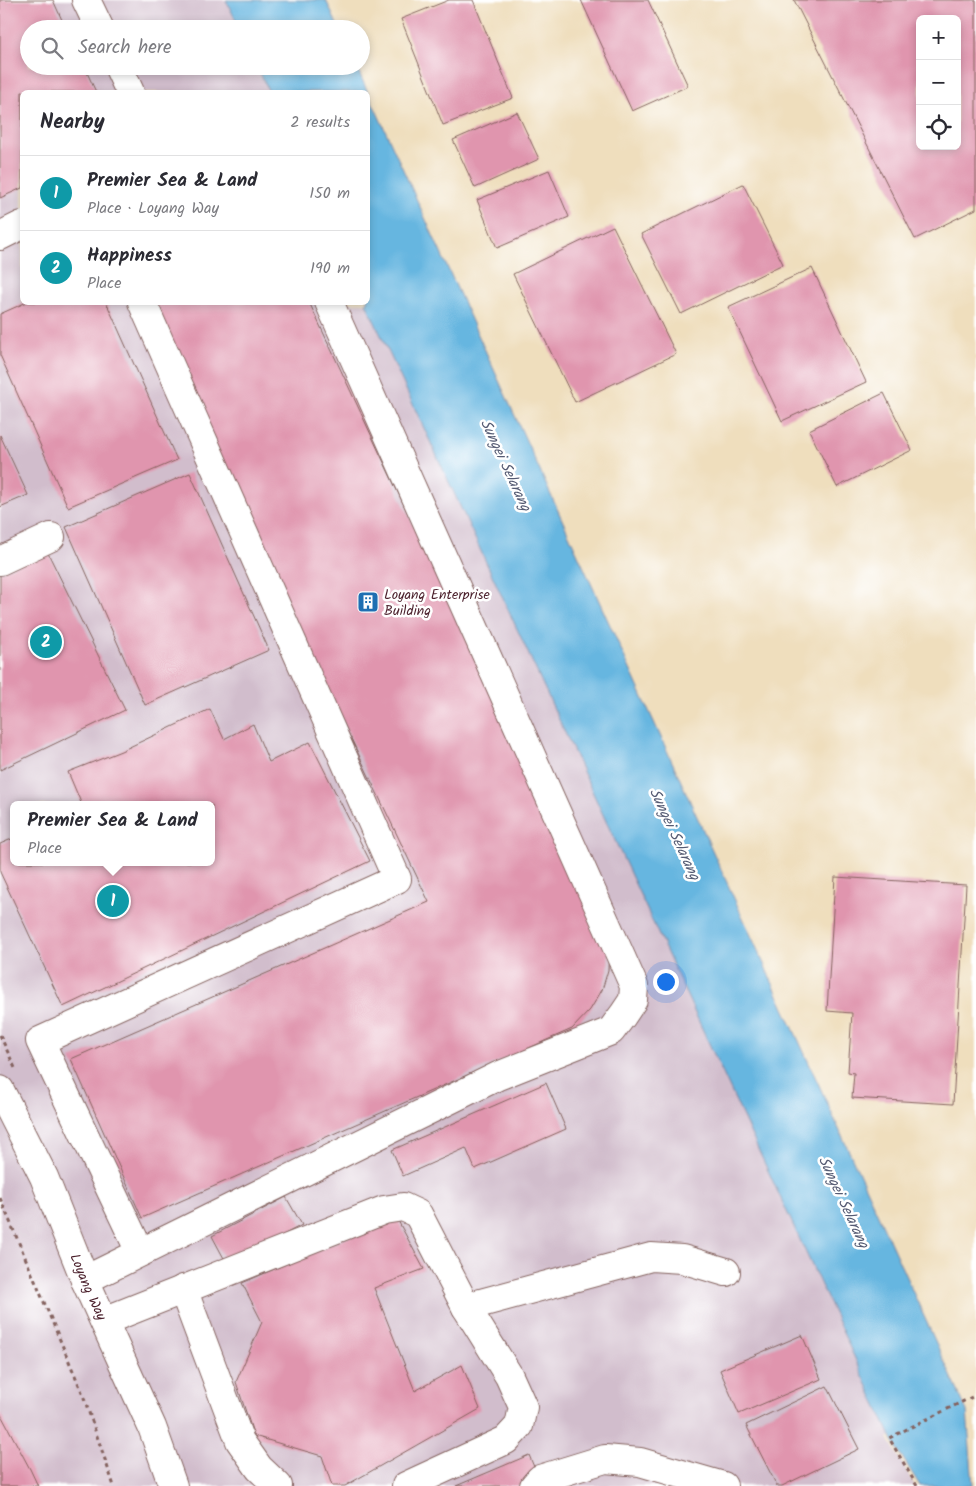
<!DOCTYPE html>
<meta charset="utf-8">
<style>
body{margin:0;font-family:Kalam,sans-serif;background:#f2f2f3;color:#2b2b33}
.controls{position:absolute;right:15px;top:15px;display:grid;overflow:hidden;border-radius:8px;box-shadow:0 2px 8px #0003}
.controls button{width:45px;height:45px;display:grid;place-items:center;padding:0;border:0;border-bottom:1px solid #e1e1e2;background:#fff;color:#2b2b33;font:25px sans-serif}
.you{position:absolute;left:665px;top:981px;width:18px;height:18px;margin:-12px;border:4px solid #fff;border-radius:50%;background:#1a73e8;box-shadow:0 0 0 8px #1a73e833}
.badge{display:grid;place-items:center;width:32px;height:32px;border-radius:50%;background:#0b8043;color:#fff;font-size:16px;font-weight:700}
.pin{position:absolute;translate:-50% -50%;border:2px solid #fff;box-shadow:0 1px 5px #0006}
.popup{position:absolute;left:10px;top:801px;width:205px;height:65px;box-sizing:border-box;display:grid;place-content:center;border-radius:8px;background:#fff;filter:drop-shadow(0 1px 4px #0005);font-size:16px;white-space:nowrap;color:#7c7c81}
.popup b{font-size:19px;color:#2b2b33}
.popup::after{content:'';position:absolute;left:50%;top:100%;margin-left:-10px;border:10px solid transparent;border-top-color:#fff}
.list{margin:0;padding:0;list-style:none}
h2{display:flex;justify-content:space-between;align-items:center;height:65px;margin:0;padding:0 20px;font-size:21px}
h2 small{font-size:16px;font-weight:400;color:#7c7c81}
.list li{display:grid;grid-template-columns:32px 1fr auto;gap:15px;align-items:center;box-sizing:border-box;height:75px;padding:0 20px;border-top:1px solid #e1e1e2}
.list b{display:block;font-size:19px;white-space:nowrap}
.list p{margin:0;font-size:16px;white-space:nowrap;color:#7c7c81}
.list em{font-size:16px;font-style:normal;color:#7c7c81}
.icon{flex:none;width:28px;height:28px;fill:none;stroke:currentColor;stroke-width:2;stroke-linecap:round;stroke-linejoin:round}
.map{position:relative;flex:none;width:976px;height:1486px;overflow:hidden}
.search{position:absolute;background:#fff;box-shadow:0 2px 8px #0003;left:20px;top:20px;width:350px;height:55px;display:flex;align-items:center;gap:12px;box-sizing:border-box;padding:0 18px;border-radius:28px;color:#7c7c81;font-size:19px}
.panel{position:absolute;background:#fff;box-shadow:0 2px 8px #0003;left:20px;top:90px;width:350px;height:215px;border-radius:8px}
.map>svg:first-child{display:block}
.industrial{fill:#d1bdcc;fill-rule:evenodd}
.water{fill:#66b6e0;stroke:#586a86}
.building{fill:#e095ae;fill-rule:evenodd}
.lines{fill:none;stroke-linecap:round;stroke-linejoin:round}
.minor-casing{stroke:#84625e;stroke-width:30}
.path{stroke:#84625e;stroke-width:3;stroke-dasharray:4 4;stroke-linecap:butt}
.minor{stroke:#fff;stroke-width:28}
.labels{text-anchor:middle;stroke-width:5;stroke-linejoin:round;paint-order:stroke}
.poi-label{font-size:14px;fill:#4a1f2b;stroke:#fff;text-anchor:start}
.street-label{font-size:14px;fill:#4a1f2b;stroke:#fff}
.water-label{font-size:15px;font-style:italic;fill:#555b73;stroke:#fff}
</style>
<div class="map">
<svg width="976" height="1486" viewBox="0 0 976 1486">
<rect width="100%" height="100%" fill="#fff"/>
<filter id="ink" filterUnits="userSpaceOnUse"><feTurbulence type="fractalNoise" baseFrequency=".02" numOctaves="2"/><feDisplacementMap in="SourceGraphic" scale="10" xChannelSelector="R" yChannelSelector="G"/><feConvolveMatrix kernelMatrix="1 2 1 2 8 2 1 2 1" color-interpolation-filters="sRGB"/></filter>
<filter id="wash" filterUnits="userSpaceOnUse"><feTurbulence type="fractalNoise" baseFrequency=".0096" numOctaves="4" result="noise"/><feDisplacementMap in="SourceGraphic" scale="20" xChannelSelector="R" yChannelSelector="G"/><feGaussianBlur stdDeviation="1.12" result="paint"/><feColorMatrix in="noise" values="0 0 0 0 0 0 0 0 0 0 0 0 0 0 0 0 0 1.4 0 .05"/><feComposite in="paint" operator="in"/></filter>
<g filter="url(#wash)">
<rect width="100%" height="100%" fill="#efdebd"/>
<path class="industrial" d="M0,0H226L239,29H29V66H256L269,92H22V302L366,303L891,1436L888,1438L915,1486H0ZM14,805H212V862H14Z"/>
<g class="water">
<path d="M226,0H326L339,29H240Z"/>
<path d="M257,66H356L967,1411L973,1486H920L896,1447L366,303L368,302V92H269Z"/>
</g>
<g id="blocks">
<g class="building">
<path d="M0,0H53L66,29H29V66H84L96,92H22V188L0,198Z"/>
<path d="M449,0H473L513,98L443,125L401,19Z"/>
<path d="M581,0H648L688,86L632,111Z"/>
<path d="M794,0H976V209L915,239ZM920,19H957V146H920Z"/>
<path d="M517,112L539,159L475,188L453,140Z"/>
<path d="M549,170L569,217L497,248L477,200Z"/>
<path d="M743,184L783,264L681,314L641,234Z"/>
<path d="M613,226L676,354L575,402L513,274Z"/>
<path d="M812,268L866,382L782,421L728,307Z"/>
<path d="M27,302H106L177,460L68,507L0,355V314Z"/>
<path d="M143,302H309L609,944L608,970L602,990L590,1010L572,1029L142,1218L71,1059L429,902Z"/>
<path d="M884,393L912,450L837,487L809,430Z"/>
<path d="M0,435L28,495L0,507Z"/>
<path d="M190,473L269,650L145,705L66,527Z"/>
<path d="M47,551L125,710L0,770V573Z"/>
<path d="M210,709L224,739L253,724L269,762L310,742L370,861L63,1007L0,872V844L14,838V862H212V805H82L68,772L121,751Z"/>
<path d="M835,877L966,885L953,1104L852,1098L854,1073L848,1072L852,1013L827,1011Z"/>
<path d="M546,1083L566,1129L475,1169L466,1148L403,1176L392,1150Z"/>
<path d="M286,1197L302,1225L227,1264L212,1236Z"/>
<path d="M396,1217L424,1269L374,1288L415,1391L462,1365L480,1409L345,1486H332L322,1456L254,1436L236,1382L262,1322L242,1283Z"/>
<path d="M802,1335L821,1379L739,1414L720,1370Z"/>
<path d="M827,1386L859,1449L782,1486H777L746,1425Z"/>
<path d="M0,1413L30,1469L38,1486H0Z"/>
<path d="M529,1455L539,1479L524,1486H456Z"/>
</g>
</g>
</g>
<g filter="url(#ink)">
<use href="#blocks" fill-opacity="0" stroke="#84625e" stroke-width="1"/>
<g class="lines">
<g class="minor-casing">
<g id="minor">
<path d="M86,0L100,29"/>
<path d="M118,66L130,92"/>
<path d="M0,236L22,225"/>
<path d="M0,561L51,537"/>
<path id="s1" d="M0,1090L44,1177L85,1280L152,1427L173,1486"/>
<path d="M140,1252L40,1041L397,879L142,302"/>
<path d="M85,1280L498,1076L611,1031L623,1015L633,1000L634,986L329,302"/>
<path d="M183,1289L240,1441L259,1468L278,1486"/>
<path d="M466,1307L651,1257L682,1259L726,1272"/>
<path d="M104,1321L384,1210L403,1207L418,1214L466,1307L509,1376L523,1407L519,1426L506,1440L406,1486"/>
<path d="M534,1486L540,1479L605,1459L640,1462L723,1486"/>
</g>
</g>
<g class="path">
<path d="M0,1035L15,1068"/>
<path d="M0,1198L82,1392L114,1486"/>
<path d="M917,1486L889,1438L976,1395"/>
</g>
<use href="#minor" class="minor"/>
</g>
</g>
<defs>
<g id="building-square" transform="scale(1.125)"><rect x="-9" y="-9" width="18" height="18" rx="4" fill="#1f6fb2" stroke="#fff"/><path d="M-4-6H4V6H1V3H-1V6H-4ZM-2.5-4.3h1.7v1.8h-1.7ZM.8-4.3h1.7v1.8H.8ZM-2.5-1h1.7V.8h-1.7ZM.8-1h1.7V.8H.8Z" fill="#fff"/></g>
</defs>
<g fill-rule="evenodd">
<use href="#building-square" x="368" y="602"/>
</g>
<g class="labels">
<g class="poi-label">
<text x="384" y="599">Loyang Enterprise<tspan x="384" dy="16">Building</tspan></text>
</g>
<g class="street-label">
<text dy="5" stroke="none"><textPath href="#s1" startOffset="216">Loyang Way</textPath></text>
</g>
<g class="water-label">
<text transform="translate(506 465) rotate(65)" y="5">Sungei Selarang</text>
<text transform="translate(675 834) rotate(65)" y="5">Sungei Selarang</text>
<text transform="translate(844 1202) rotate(65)" y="5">Sungei Selarang</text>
</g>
</g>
</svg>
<div class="controls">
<button>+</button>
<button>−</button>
<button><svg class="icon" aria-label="locate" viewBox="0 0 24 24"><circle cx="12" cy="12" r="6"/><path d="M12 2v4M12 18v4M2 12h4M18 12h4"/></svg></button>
</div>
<div class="you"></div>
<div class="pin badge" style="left:113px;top:901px;background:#0f9aa8">1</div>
<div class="popup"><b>Premier Sea &amp; Land</b>Place</div>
<div class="pin badge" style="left:46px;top:642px;background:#0f9aa8">2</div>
<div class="search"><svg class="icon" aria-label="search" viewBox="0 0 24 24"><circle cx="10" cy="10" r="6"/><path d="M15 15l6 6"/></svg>Search here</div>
<section class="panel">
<h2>Nearby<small>2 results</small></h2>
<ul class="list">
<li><span class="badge" style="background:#0f9aa8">1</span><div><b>Premier Sea &amp; Land</b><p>Place · Loyang Way</p></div><em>150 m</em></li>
<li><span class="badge" style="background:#0f9aa8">2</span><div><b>Happiness</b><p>Place</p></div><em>190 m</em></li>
</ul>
</section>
</div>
